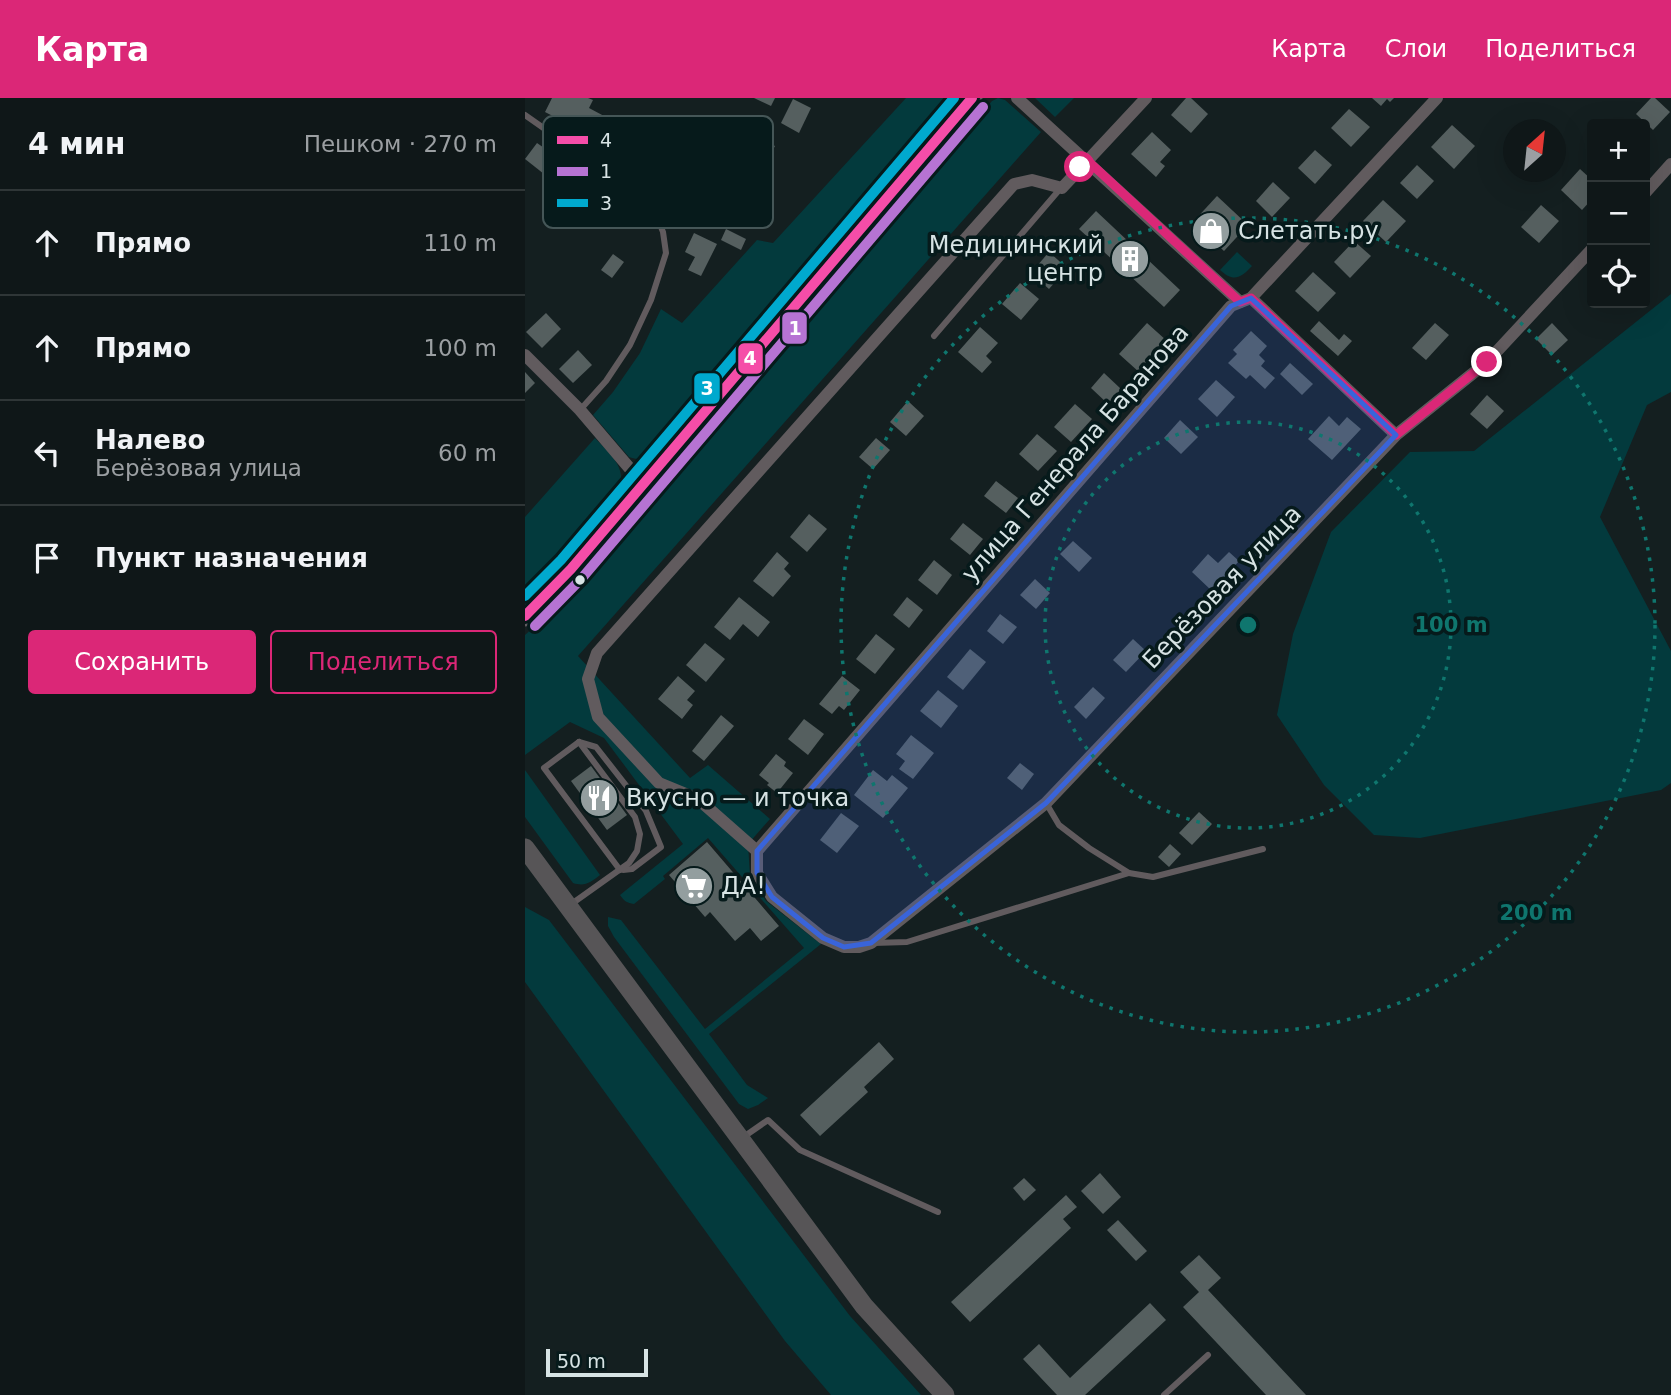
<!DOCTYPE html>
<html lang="ru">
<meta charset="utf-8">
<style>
body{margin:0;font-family:"DejaVu Sans",sans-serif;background:#182021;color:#f1f3f6}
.controls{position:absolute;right:21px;top:21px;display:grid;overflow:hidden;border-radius:7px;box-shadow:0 7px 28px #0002}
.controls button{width:63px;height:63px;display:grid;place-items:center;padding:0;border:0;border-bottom:2px solid #2f3637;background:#0f1718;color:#f1f3f6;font:35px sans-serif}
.compass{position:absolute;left:978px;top:21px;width:63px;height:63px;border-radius:50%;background:#0f1718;box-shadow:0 7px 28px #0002;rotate:27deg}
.scale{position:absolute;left:21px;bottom:18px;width:102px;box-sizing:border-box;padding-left:7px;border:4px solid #d7e3e4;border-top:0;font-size:19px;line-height:24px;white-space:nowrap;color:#d7e3e4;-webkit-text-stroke:5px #061a1b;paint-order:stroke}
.stop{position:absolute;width:21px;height:21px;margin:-16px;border:5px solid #db2777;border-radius:50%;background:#fff}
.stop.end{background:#db2777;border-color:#fff;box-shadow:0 2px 7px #0008}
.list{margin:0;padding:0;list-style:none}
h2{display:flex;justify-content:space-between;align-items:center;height:91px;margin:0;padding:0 28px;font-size:30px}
h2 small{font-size:23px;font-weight:400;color:#9b9fa2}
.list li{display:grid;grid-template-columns:46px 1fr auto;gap:21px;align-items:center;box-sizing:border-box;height:105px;padding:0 28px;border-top:2px solid #2f3637}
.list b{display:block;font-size:26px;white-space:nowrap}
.list p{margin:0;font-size:23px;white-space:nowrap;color:#9b9fa2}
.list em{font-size:23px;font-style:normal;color:#9b9fa2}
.actions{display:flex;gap:14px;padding:21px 28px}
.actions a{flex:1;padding:16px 0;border:2px solid #db2777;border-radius:7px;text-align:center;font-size:24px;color:#db2777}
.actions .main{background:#db2777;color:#fff}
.icon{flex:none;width:38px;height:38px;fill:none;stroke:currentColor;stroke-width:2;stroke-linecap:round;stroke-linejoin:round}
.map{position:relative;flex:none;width:1146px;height:1297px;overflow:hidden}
header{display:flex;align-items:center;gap:42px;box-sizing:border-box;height:98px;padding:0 35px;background:#db2777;color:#fff}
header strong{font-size:33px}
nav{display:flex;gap:38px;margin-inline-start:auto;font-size:24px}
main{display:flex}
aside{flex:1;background:#0f1718}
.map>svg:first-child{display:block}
.green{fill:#033a3d}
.building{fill:#555f5f}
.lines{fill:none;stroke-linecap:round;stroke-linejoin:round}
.lane{stroke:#615b5e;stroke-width:6}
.street{stroke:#615b5e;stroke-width:12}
.secondary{stroke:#575557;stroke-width:19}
.primary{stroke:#605b60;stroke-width:21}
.bus-1-casing{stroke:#061a1b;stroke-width:16}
.bus-2-casing{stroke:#061a1b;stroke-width:16}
.bus-3-casing{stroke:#061a1b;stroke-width:16}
.bus-1{stroke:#f54da8;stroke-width:10}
.bus-2{stroke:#b673d3;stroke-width:10}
.bus-3{stroke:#00a9ce;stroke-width:10}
.route{stroke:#db2777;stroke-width:9}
.marked{fill:#3964da;fill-opacity:0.2;stroke:#3964da;stroke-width:5;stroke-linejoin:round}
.ring{fill:none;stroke:#0f766e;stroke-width:3.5;stroke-dasharray:3.5 7}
.bus-dot{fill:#d7e3e4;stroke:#061a1b;stroke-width:2.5}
.labels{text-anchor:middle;stroke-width:7;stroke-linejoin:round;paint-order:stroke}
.poi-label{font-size:24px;fill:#d7e3e4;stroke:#061a1b;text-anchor:start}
.street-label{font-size:24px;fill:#d7e3e4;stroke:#061a1b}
.key{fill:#061a1b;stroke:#455657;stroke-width:2}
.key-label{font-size:19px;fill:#d7e3e4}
.centre{fill:#0f766e;stroke:#061a1b;stroke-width:3.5}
.ring-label{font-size:21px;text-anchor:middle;font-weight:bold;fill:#0f766e;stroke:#061a1b;stroke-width:7;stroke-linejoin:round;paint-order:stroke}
.line-badge{stroke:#061a1b;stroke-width:2.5}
.badge-label{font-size:19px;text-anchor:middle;font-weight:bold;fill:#fff}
</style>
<header>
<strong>Карта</strong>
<nav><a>Карта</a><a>Слои</a><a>Поделиться</a></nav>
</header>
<main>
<aside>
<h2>4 мин<small>Пешком · 270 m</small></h2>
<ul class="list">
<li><svg class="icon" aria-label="ahead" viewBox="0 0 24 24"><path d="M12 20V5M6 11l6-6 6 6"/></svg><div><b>Прямо</b></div><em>110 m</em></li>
<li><svg class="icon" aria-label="ahead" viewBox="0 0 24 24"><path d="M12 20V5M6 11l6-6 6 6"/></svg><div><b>Прямо</b></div><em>100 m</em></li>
<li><svg class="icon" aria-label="left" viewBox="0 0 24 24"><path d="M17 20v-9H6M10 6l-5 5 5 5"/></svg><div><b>Налево</b><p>Берёзовая улица</p></div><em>60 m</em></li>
<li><svg class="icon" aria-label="arrive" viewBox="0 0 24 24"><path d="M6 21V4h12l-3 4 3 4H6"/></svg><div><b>Пункт назначения</b></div></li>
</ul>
<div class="actions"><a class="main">Сохранить</a><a>Поделиться</a></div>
</aside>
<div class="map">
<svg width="1146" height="1297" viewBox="0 0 1146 1297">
<rect width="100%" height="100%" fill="#141f20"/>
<g class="green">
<path d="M381,0H423L122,357C116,361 112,362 104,359L68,317L88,294L115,255L136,211L157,225L232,142L248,145Z"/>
<path d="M473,0L480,2L516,34L53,558L165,680L183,667L245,721L223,746L225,777L241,803L296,846L184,936L222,987L243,1000L233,1007L223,1011L214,1006L89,839L83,828V819L96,822L180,931L279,850L183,740L138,778L140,781L109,806C102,805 99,803 95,797L158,746L79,640L45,624L0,657V537L49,493L61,487L64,483L68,470L467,3Z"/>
<path d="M510,0H549L530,19Z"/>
<path d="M712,154L727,168C715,181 708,184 695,172Z"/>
<path d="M1146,196V294L1122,307L1075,419L1146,553V685L1136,692L895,740L849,737L799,687L752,617L768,536L806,434L885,354L949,353Z"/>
<path d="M70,340C82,353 101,368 95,387L25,468L10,478L0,488V419Z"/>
<path d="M0,672L75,777C66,784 60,789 48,785L0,719Z"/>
<path d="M0,809L24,822L325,1218L396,1297H306L260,1243L0,884Z"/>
</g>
<g class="building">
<path d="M27,0H63L68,2L64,10L79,18L73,30L58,22L53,31L20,14Z"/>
<path d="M229,0H250L246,8Z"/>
<path d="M661,0H666L683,16L666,35L646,17Z"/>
<path d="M847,0H869L865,4L862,1L856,8Z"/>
<path d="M1126,0H1130L1145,14L1128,32L1111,16Z"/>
<path d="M268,1L286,10L274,35L256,25Z"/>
<path d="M824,11L845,29L826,49L806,30Z"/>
<path d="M927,27L950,48L929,71L906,49Z"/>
<path d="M627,34L646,52L635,64L640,68L631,79L606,56Z"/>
<path d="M237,42L250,48L242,63L230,57Z"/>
<path d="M12,45L32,59L19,76L0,61Z"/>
<path d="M790,52L807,67L790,86L773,70Z"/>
<path d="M892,67L909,83L892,101L875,85Z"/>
<path d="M1055,71L1067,82V101L1057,112L1036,92Z"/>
<path d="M748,84L765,100L747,119L731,103Z"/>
<path d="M692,98L723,127L699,153L668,124Z"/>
<path d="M858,102L881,123L861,144L838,123Z"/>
<path d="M1016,107L1034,123L1014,145L996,129Z"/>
<path d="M571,113L655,192L639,209L554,131Z"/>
<path d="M201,131L221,141L216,152L196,142Z"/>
<path d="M169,135L192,146L176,178L163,172L170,159L160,154Z"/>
<path d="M829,143L846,158L825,180L809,164Z"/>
<path d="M524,154L542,170L524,191L506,175Z"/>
<path d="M88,156L99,164L87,180L76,172Z"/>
<path d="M788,174L811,195L793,214L770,193Z"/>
<path d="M495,185L514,201L496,222L477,206Z"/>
<path d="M21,215L36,231L17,250L1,234Z"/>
<path d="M794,223L814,242L819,236L827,243L813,258L785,233Z"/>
<path d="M622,225L642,243L614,274L594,256Z"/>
<path d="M910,225L924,237L901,262L887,250Z"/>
<path d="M1027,225L1043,242L1027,257L1011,241Z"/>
<path d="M455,229L473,245L461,258L467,264L457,275L433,254Z"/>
<path d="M726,233L742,248L734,257L740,263L736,268L750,280L740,291L725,277L721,281L703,265L712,256L708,252Z"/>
<path d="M53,252L67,267L48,285L34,271Z"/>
<path d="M765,265L788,286L777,297L755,276Z"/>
<path d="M0,274L10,285L0,295Z"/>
<path d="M579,275L596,291L583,306L566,290Z"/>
<path d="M691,282L710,299L692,319L673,301Z"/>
<path d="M962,297L979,313L962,331L945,316Z"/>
<path d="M383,303L399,318L381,338L365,324Z"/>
<path d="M550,306L567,321L546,344L529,329Z"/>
<path d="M804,318L814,328L822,319L836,331L807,362L783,341Z"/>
<path d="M655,322L673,339L656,356L639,340Z"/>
<path d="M512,336L532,353L513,373L494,356Z"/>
<path d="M351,340L365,352L348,371L334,359Z"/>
<path d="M471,383L493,400L481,415L459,398Z"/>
<path d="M284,416L302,431L282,454L265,439Z"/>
<path d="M438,425L458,441L445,457L425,441Z"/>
<path d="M548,443L567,460L554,474L535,456Z"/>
<path d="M252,454L264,465L259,471L266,478L248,499L228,483Z"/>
<path d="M704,454L714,463L687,493L667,474L683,456L693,465Z"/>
<path d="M409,462L427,477L412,497L393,482Z"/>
<path d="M510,481L525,495L511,511L495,497Z"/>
<path d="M214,499L245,524L233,539L218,526L205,542L189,529Z"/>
<path d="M382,499L398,512L384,530L368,517Z"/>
<path d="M475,516L492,529L478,546L462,533Z"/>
<path d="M351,536L370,551L350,576L331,561Z"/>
<path d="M608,541L621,553L601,574L588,562Z"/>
<path d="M180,545L200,561L181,584L161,567Z"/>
<path d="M445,551L461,564L438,592L422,579Z"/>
<path d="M153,578L170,593L162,602L168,607L157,621L133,601Z"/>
<path d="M317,578L335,592L319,612L314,608L307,616L294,606Z"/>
<path d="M568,589L580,600L561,621L549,609Z"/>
<path d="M413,592L433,608L416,630L395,613Z"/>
<path d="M196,617L209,628L179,663L167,653Z"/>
<path d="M279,621L299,636L283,657L263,641Z"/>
<path d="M386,637L409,655L388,681L374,671L380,663L371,656Z"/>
<path d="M251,656L261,664L259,668L268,675L252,695L242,687L244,685L234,677Z"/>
<path d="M495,665L509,676L497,692L482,680Z"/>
<path d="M66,668L102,717L82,732L46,683Z"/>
<path d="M348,672L362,683L367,677L383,690L358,720L329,697Z"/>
<path d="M674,714L687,726L667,747L654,735Z"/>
<path d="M316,715L334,728L312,755L295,742Z"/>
<path d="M182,744L254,828L236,843L225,830L210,843L185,814L180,819L144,777Z"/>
<path d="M645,746L656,756L644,769L633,759Z"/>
<path d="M354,944L369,961L339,989L343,994L295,1038L275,1017Z"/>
<path d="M575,1075L596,1099L578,1116L556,1093Z"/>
<path d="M499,1080L511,1092L499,1103L488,1090Z"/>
<path d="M541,1097L552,1109L538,1121L546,1130L445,1224L426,1204Z"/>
<path d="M593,1122L622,1153L611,1163L582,1132Z"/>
<path d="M674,1157L696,1180L683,1192L781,1297H741L658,1209L674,1194L655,1174Z"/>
<path d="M625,1205L641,1222L560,1297H532L498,1261L514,1246L545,1280Z"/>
</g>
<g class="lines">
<g class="lane">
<path d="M0,17L111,95L132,119L138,134L141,155L126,202L105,247L81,283L55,312"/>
<path d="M409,238L535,91"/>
<path d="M54,644L71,649L121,713L136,749L107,771L98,772"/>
<path d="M54,644L19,670L95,772"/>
<path d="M521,705L534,727L564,750L604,775L628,779L738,751"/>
<path d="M45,807L104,765L112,753L115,736L110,719L54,644"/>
<path d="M348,845L382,844L604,775"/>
<path d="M217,1040L243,1022L275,1052L413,1114"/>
<path d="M639,1297L683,1257"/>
</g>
<g class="street">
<path d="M492,0L715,204"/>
<path d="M621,0L537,90L507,82L489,86L72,555L63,581L73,619L134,685L173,701L232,753V775L247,799L298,840L319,849H334L346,845L521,705L871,337L962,264L1067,151"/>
<path d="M1120,95L1146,66"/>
<path d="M726,200L871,337"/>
<path d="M0,257L55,312L118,386"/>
<path d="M232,753L706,208L726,200L912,0"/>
</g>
<path class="secondary" d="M0,750L339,1208L420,1297"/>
<path class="primary" d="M0,518L46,471L447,0"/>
<g class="bus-1-casing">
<path id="bus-1" d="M0,518L46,471L447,0"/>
</g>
<g class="bus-2-casing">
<path id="bus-2" d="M10,528L57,480L458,9"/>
</g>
<g class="bus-3-casing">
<path id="bus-3" d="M0,498L36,462L429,0"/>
</g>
<use href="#bus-1" class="bus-1"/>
<use href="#bus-2" class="bus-2"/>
<use href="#bus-3" class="bus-3"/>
</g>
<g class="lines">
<path class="route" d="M555,69L562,62L715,204L726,200L871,337L962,264"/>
</g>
<path class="marked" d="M726,200L871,337L521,705L346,845L319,849L298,840L247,799L232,775V753L706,208Z"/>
<g class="ring">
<circle cx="723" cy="527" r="203"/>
<circle cx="723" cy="527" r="407"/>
</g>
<defs>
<g id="shop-disc" transform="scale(2.0125)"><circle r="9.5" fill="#939e9f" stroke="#061a1b"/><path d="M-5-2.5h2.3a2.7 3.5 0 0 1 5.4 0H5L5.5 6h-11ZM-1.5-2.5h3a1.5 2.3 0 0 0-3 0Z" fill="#fff"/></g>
<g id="building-disc" transform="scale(2.0125)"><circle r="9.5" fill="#939e9f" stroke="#061a1b"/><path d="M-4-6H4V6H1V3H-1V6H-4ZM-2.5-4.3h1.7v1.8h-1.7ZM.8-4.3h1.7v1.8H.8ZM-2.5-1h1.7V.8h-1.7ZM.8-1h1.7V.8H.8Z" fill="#fff"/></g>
<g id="restaurant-disc" transform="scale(2.0125)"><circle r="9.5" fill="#939e9f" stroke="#061a1b"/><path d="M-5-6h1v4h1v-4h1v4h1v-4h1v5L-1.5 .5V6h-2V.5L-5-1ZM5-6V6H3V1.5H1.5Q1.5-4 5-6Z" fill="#fff"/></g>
<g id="supermarket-disc" transform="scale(2.0125)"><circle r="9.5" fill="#939e9f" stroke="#061a1b"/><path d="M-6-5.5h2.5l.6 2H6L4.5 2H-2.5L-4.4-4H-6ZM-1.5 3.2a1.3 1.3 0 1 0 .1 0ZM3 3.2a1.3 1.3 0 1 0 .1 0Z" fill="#fff"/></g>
</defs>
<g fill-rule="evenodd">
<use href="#shop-disc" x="686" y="133"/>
<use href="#building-disc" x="605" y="161"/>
<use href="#restaurant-disc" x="74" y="700"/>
<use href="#supermarket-disc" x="169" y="788"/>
</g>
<circle class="bus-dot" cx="55" cy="482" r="6"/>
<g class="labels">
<g class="poi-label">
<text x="713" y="141">Слетать.ру</text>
<text x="578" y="155" text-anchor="end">Медицинский<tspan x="578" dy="28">центр</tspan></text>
<text x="101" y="708">Вкусно — и точка</text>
<text x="196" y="796">ДА!</text>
</g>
<g class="street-label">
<text transform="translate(550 355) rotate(-49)" y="8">улица Генерала Баранова</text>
<text transform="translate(697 489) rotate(-46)" y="8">Берёзовая улица</text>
</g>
</g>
<rect x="18" y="18" width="230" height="112" rx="10" class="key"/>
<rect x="32" y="38" width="31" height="8" fill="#f54da8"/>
<rect x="32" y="69" width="31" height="9" fill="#b673d3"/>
<rect x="32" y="101" width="31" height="8" fill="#00a9ce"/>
<g class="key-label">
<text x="75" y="49">4</text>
<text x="75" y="80">1</text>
<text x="75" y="112">3</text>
</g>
<circle cx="723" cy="527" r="10" class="centre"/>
<g class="ring-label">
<text x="926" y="534">100 m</text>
<text x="1011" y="822">200 m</text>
</g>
<g class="line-badge">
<rect x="256" y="213" width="27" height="34" rx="7" fill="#b673d3"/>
<rect x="212" y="244" width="27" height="33" rx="7" fill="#f54da8"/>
<rect x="168" y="274" width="28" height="33" rx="7" fill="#00a9ce"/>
</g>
<g class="badge-label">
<text x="270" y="237">1</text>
<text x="225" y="267">4</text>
<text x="182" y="297">3</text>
</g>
</svg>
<div class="controls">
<button>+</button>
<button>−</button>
<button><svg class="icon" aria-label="locate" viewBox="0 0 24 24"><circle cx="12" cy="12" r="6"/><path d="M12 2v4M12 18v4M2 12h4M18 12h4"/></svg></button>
</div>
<svg class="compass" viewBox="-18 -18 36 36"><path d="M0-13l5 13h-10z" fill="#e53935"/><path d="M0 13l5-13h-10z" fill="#9b9fa2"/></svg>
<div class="scale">50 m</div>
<div class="stop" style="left:555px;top:69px"></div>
<div class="stop end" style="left:962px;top:264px"></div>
</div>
</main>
